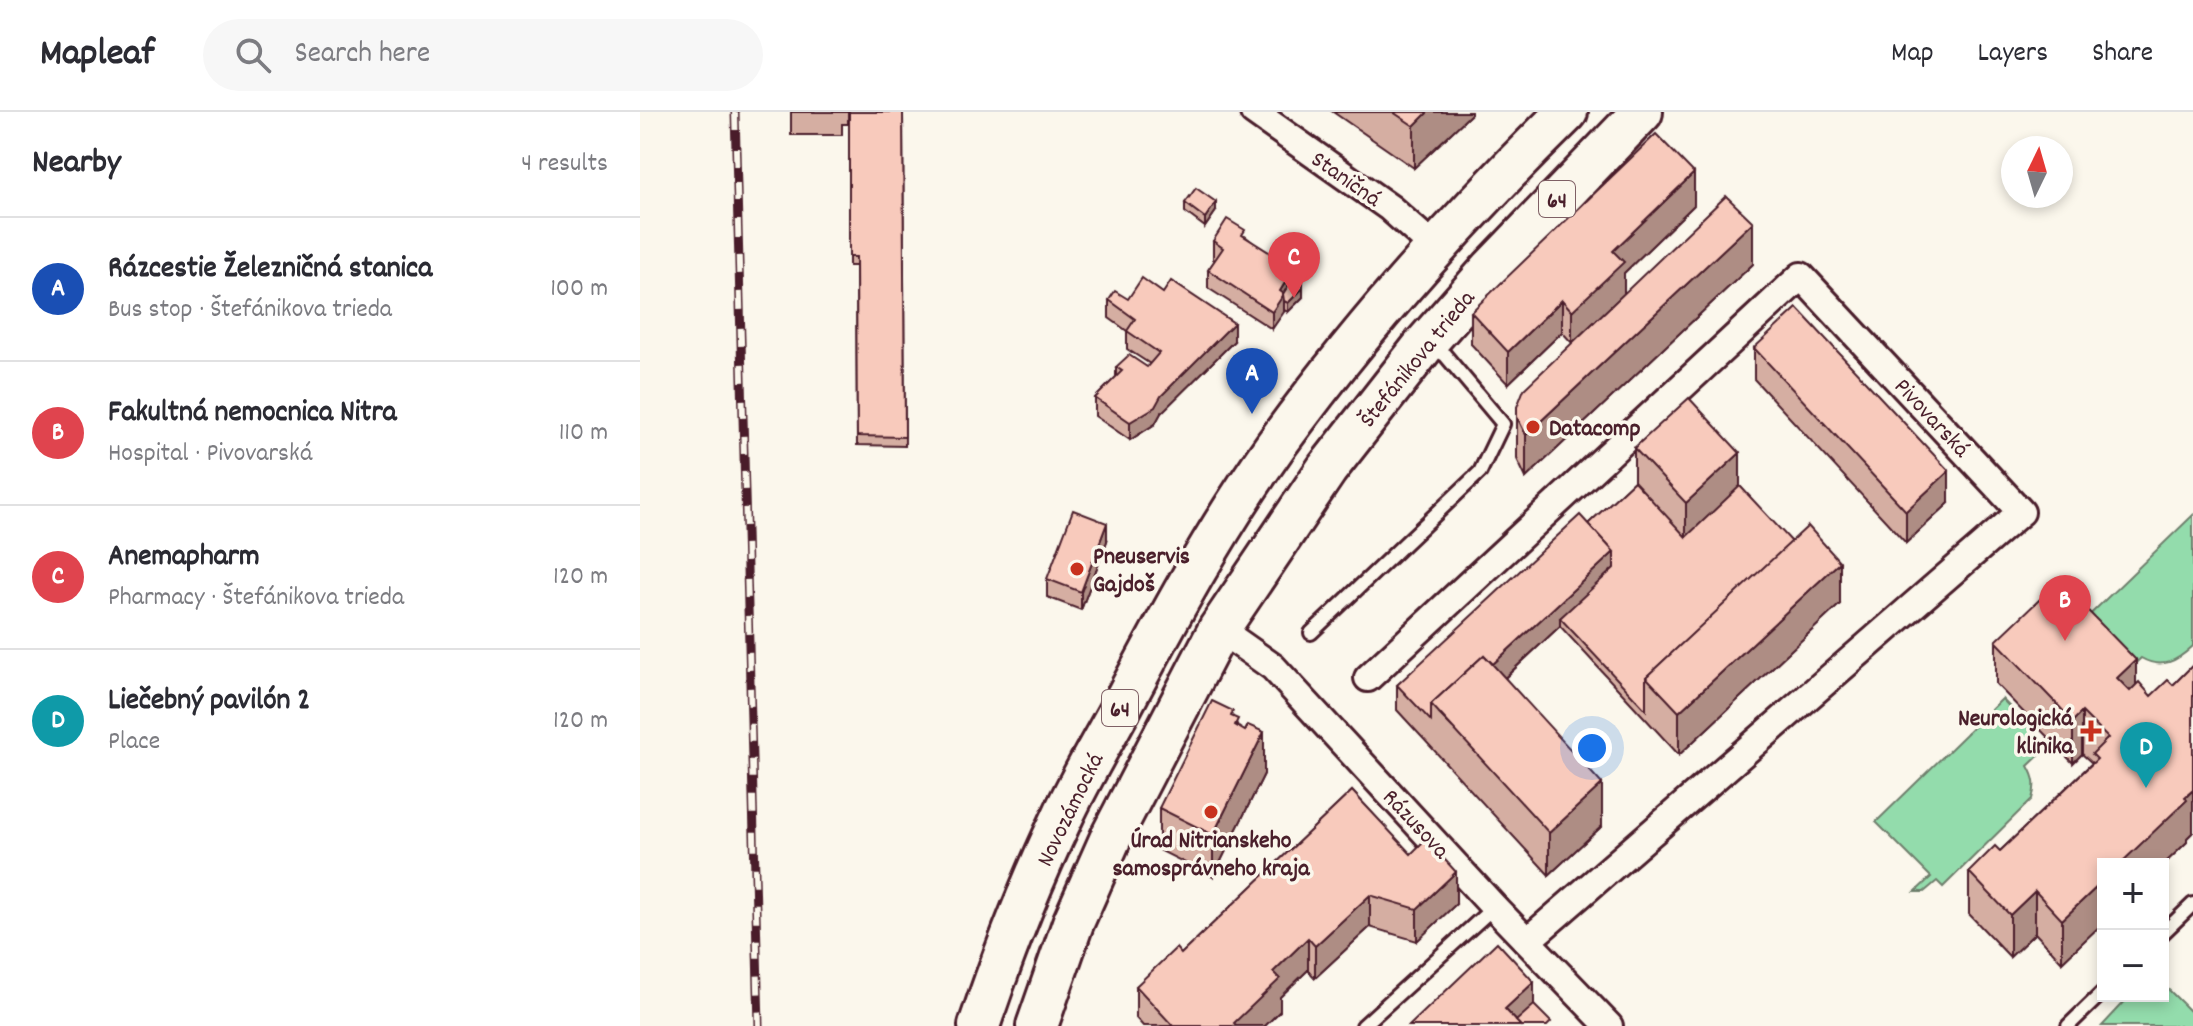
<!DOCTYPE html>
<meta charset="utf-8">
<style>
body{margin:0;font-family:Dekko,sans-serif;background:#f7f7f7;color:#2b2b33}
.controls{position:absolute;right:24px;bottom:24px;display:grid;overflow:hidden;border-radius:0px;box-shadow:0 4px 12px #0003}
.controls button{width:72px;height:72px;display:grid;place-items:center;padding:0;border:0;border-bottom:2px solid #e1e1e2;background:#fff;color:#2b2b33;font:40px sans-serif}
.compass{position:absolute;left:1361px;top:24px;width:72px;height:72px;border-radius:50%;background:#fff;box-shadow:0 4px 12px #0003;rotate:5deg}
.you{position:absolute;left:952px;top:636px;width:28px;height:28px;margin:-20px;border:6px solid #fff;border-radius:50%;background:#1a73e8;box-shadow:0 0 0 12px #1a73e833}
.badge{display:grid;place-items:center;width:52px;height:52px;border-radius:50%;background:#c8321e;color:#fff;font-size:26px;font-weight:700}
.pin{position:absolute;translate:-50% -66px;filter:drop-shadow(0 2px 4px #0008)}
.pin::after{content:'';position:absolute;top:42px;width:28px;height:24px;background:inherit;clip-path:polygon(0 0,100% 0,50% 100%)}
.list{margin:0;padding:0;list-style:none}
h2{display:flex;justify-content:space-between;align-items:center;height:104px;margin:0;padding:0 32px;font-size:34px}
h2 small{font-size:26px;font-weight:400;color:#7c7c81}
.list li{display:grid;grid-template-columns:52px 1fr auto;gap:24px;align-items:center;box-sizing:border-box;height:144px;padding:0 32px;border-top:2px solid #e1e1e2}
.list b{display:block;font-size:30px;white-space:nowrap}
.list p{margin:0;font-size:26px;white-space:nowrap;color:#7c7c81}
.list em{font-size:26px;font-style:normal;color:#7c7c81}
.icon{flex:none;width:44px;height:44px;fill:none;stroke:currentColor;stroke-width:2;stroke-linecap:round;stroke-linejoin:round}
.map{position:relative;flex:none;width:1553px;height:914px;overflow:hidden}
header{display:flex;align-items:center;gap:48px;box-sizing:border-box;height:112px;padding:0 40px;background:#fff;border-bottom:2px solid #e1e1e2}
header strong{font-size:38px}
nav{display:flex;gap:44px;margin-inline-start:auto;font-size:28px}
.search{width:560px;height:72px;background:#f7f7f7;display:flex;align-items:center;gap:20px;box-sizing:border-box;padding:0 28px;border-radius:44px;color:#7c7c81;font-size:30px}
main{display:flex}
aside{flex:1;background:#fff}
.map>svg:first-child{display:block}
.green{fill:#93dcac;stroke:#6e7e6c;stroke-width:2}
.lines{fill:none;stroke-linecap:round;stroke-linejoin:round}
.service-casing{stroke:#4a1f2b;stroke-width:18}
.minor-casing{stroke:#4a1f2b;stroke-width:32}
.primary-casing{stroke:#4a1f2b;stroke-width:46}
.service{stroke:#fbf7ec;stroke-width:12}
.minor{stroke:#fbf7ec;stroke-width:26}
.primary{stroke:#fbf7ec;stroke-width:40}
.rail-casing{stroke:#4a1f2b;stroke-width:9}
.rail{stroke:#fbf7ec;stroke-width:6;stroke-dasharray:18;stroke-linecap:butt}
.wall{fill:#d5aea2;stroke:#4a1f2b;stroke-width:2}
.shaded-wall{fill:#ae8d84;stroke:#4a1f2b;stroke-width:2}
.building{fill:#f8cabc;stroke:#4a1f2b;stroke-width:2}
.poi-dot{fill:#c8321e;stroke:#fbf7ec;stroke-width:3}
.labels{text-anchor:middle;stroke-width:7;stroke-linejoin:round;paint-order:stroke}
.shield{fill:#fbf7ec;stroke:#7f6065;stroke-width:2}
.shield-label{font-size:22px;font-weight:bold;fill:#4a1f2b}
.street-label{font-size:24px;fill:#4a1f2b;stroke:#fbf7ec}
.poi-label{font-size:24px;font-weight:bold;fill:#4a1f2b;stroke:#fbf7ec;text-anchor:start}
</style>
<header>
<strong>Mapleaf</strong>
<div class="search"><svg class="icon" aria-label="search" viewBox="0 0 24 24"><circle cx="10" cy="10" r="6"/><path d="M15 15l6 6"/></svg>Search here</div>
<nav><a>Map</a><a>Layers</a><a>Share</a></nav>
</header>
<main>
<aside>
<h2>Nearby<small>4 results</small></h2>
<ul class="list">
<li><span class="badge" style="background:#1a4fb4">A</span><div><b>Rázcestie Železničná stanica</b><p>Bus stop · Štefánikova trieda</p></div><em>100 m</em></li>
<li><span class="badge" style="background:#e0444e">B</span><div><b>Fakultná nemocnica Nitra</b><p>Hospital · Pivovarská</p></div><em>110 m</em></li>
<li><span class="badge" style="background:#e0444e">C</span><div><b>Anemapharm</b><p>Pharmacy · Štefánikova trieda</p></div><em>120 m</em></li>
<li><span class="badge" style="background:#0f9aa8">D</span><div><b>Liečebný pavilón 2</b><p>Place</p></div><em>120 m</em></li>
</ul>
</aside>
<div class="map">
<svg width="1553" height="914" viewBox="0 0 1553 914">
<rect width="100%" height="100%" fill="#fbf7ec"/>
<filter id="ink" filterUnits="userSpaceOnUse"><feTurbulence type="fractalNoise" baseFrequency=".0125" numOctaves="2"/><feDisplacementMap in="SourceGraphic" scale="16" xChannelSelector="R" yChannelSelector="G"/><feConvolveMatrix kernelMatrix="1 2 1 2 8 2 1 2 1" color-interpolation-filters="sRGB"/></filter>
<g filter="url(#ink)">
<g class="green">
<path d="M1553,403V534C1537,549 1522,558 1501,546L1481,565L1435,517Z"/>
<path d="M1362,587L1408,635L1388,654C1395,666 1396,674 1392,687L1303,775L1297,769L1284,780H1275L1291,765L1236,710Z"/>
<path d="M1523,874L1529,878L1553,902V914H1462L1490,884H1523Z"/>
</g>
<g class="lines">
<g class="service-casing">
<g id="service">
<path d="M671,521L840,360L863,312L805,243L791,235"/>
<path d="M1523,821L1553,792"/>
<path d="M723,914L854,795"/>
<path d="M1428,914L1463,880"/>
</g>
</g>
<g class="minor-casing">
<g id="minor">
<path d="M614,0L750,96L796,137"/>
<path d="M579,517L633,555L854,795L969,914"/>
<path d="M728,566L1161,164L1381,400L887,829"/>
</g>
</g>
<g class="primary-casing">
<g id="primary">
<path d="M339,914C363,843 390,773 422,706C439,669 460,634 479,599C527,508 576,417 636,333C722,214 822,103 927,0"/>
<path d="M397,914L433,811L472,723L579,517L687,357L785,232L852,156L1002,0"/>
</g>
</g>
<use href="#service" class="service"/>
<use href="#minor" class="minor"/>
<use href="#primary" class="primary"/>
<g class="rail-casing">
<path id="rail" d="M95,0L119,914"/>
</g>
<use href="#rail" class="rail"/>
</g>
<g class="wall">
<path d="M151,0H208V12H202V23H151Z"/>
<path d="M209,0H263L265,334L217,333L216,154H209Z"/>
<path d="M693,0H831V2L774,56Z"/>
<path d="M545,91L576,99L565,115L545,100Z"/>
<path d="M1054,93L984,161L932,231L922,220L868,272L831,232V200Z"/>
<path d="M605,124L654,164L663,185L648,200L644,198L632,217L568,176V158L575,148L573,147V129Z"/>
<path d="M1113,152L886,366L877,347V295Z"/>
<path d="M488,187L594,229L521,301L515,312L490,328L455,304V286L476,265V255H507L510,252L487,237V219L469,206V188Z"/>
<path d="M1114,236L1309,391L1266,431L1114,267Z"/>
<path d="M994,336L1100,374L1200,492L1039,643L920,514L865,566L962,714L909,763L757,598V573L948,412L994,369Z"/>
<path d="M467,429L441,498L407,485V467Z"/>
<path d="M1356,529L1496,574L1511,584L1533,573L1553,553V720L1547,726V730L1422,850L1395,821L1370,845L1329,802V760L1360,739L1452,651L1442,642L1433,651L1356,572Z"/>
<path d="M593,605L624,662L573,765L519,738V696Z"/>
<path d="M712,679L816,792L777,829L730,815L675,866L668,858L640,885V899L625,914H503L496,906V874L541,842Z"/>
</g>
<g class="shaded-wall">
<path d="M788,0H831V2L774,56V14Z"/>
<path d="M1054,61V93L984,161V182L932,231V199L973,139Z"/>
<path d="M576,90V99L565,115V106Z"/>
<path d="M1113,110V152L886,366V323Z"/>
<path d="M654,156V173L644,189V200L632,217V200L640,179Z"/>
<path d="M663,176V185L648,200V191Z"/>
<path d="M922,188V220L868,272V240Z"/>
<path d="M594,211V229L521,301L515,312L490,328V310L521,284Z"/>
<path d="M1100,341V383L1046,433V391Z"/>
<path d="M1309,359V391L1266,431V399Z"/>
<path d="M467,411V429L441,498V480Z"/>
<path d="M974,440V465L920,506V514L812,615L799,602Z"/>
<path d="M1200,450V492L1039,643V600Z"/>
<path d="M1496,548V590L1477,566Z"/>
<path d="M1442,600V642L1433,651V609Z"/>
<path d="M624,620V662L573,765V723Z"/>
<path d="M962,672V714L909,763V721Z"/>
<path d="M1553,678V720L1547,726V730L1523,753L1480,752Z"/>
<path d="M816,760V792L777,829V797Z"/>
<path d="M1463,769V811L1422,850V808Z"/>
<path d="M1395,779V821L1370,845V803Z"/>
<path d="M730,783V815L675,866V834Z"/>
<path d="M668,826V858L640,885V899L625,914H594V911L633,860Z"/>
<path d="M894,870V902L881,914L865,897Z"/>
</g>
<g class="building">
<path d="M209,0H263L265,325L217,324L216,145H209Z"/>
<path d="M753,0H788L774,14Z"/>
<path d="M1016,22L1054,61L973,139L984,150L932,199L922,188L868,240L831,200Z"/>
<path d="M556,76L576,90L565,106L545,91Z"/>
<path d="M1086,84L1113,110L886,323L877,305V295L884,277Z"/>
<path d="M587,107L605,118L602,123L654,156L640,179L644,182L632,200L568,158L583,136L573,129Z"/>
<path d="M654,164L663,170V176L648,191L644,189L643,182Z"/>
<path d="M502,166L523,181L531,169L594,211L521,284L515,295L490,310L455,286L482,259L476,255L489,243L507,255L519,241L487,219L495,207L469,188L475,179L488,187Z"/>
<path d="M1157,196L1309,359L1266,399L1114,236Z"/>
<path d="M1049,286L1100,341L1046,391L994,336Z"/>
<path d="M994,369L1046,425L1100,374L1152,430L1006,565V598L920,506L974,456V440L948,412Z"/>
<path d="M433,398L467,411L441,480L407,467Z"/>
<path d="M940,403L974,440L853,552L844,543L791,592V609L757,573Z"/>
<path d="M1168,414L1200,450L1039,600L1006,565Z"/>
<path d="M1419,469L1496,548L1477,566L1490,579L1499,570L1511,584L1528,568L1533,573L1553,553V678L1545,685L1547,688L1480,752H1463V769L1422,808L1395,779L1370,803L1329,760L1355,734L1360,739L1457,647L1452,642L1468,626L1442,600L1433,609L1356,529Z"/>
<path d="M844,543L962,672L909,721L791,592Z"/>
<path d="M572,589L593,599L591,604L598,607L595,613L605,619L608,613L624,620L573,723L519,696Z"/>
<path d="M712,679L771,742L786,727L816,760L777,797L730,783L675,834L668,826L633,860L640,867L594,911L597,914H533L496,874L536,836L541,842Z"/>
<path d="M857,830L894,870L865,897L881,914H769Z"/>
<path d="M894,893L911,910L907,914H881L876,909Z"/>
</g>
</g>
<g class="poi-dot">
<circle cx="893" cy="315" r="8"/>
<circle cx="437" cy="457" r="8"/>
<path d="M1447 607h8v8h8v8h-8v8h-8v-8h-8v-8h8z"/>
<circle cx="571" cy="700" r="8"/>
</g>
<g class="labels">
<g class="shield">
<rect x="899" y="69" width="36" height="36" rx="6"/>
<rect x="462" y="578" width="36" height="36" rx="6"/>
</g>
<g class="shield-label">
<text x="917" y="95">64</text>
<text x="480" y="604">64</text>
</g>
<g class="street-label">
<text transform="translate(707 66) rotate(35)" y="8">Staničná</text>
<text transform="translate(776 246) rotate(-51)" y="8">Štefánikova trieda</text>
<text transform="translate(1293 305) rotate(47)" y="8">Pivovarská</text>
<text transform="translate(429 697) rotate(-64)" y="8">Novozámocká</text>
<text transform="translate(777 711) rotate(47)" y="8">Rázusova</text>
</g>
<g class="poi-label">
<text x="909" y="323">Datacomp</text>
<text x="453" y="451">Pneuservis<tspan x="453" dy="28">Gajdoš</tspan></text>
<text x="1433" y="613" text-anchor="end">Neurologická<tspan x="1433" dy="28">klinika</tspan></text>
<text x="571" y="735" text-anchor="middle">Úrad Nitrianskeho<tspan x="571" dy="28">samosprávneho kraja</tspan></text>
</g>
</g>
</svg>
<div class="controls">
<button>+</button>
<button>−</button>
</div>
<svg class="compass" viewBox="-18 -18 36 36"><path d="M0-13l5 13h-10z" fill="#e53935"/><path d="M0 13l5-13h-10z" fill="#7c7c81"/></svg>
<div class="you"></div>
<div class="pin badge" style="left:612px;top:302px;background:#1a4fb4">A</div>
<div class="pin badge" style="left:1425px;top:529px;background:#e0444e">B</div>
<div class="pin badge" style="left:654px;top:186px;background:#e0444e">C</div>
<div class="pin badge" style="left:1506px;top:676px;background:#0f9aa8">D</div>
</div>
</main>
